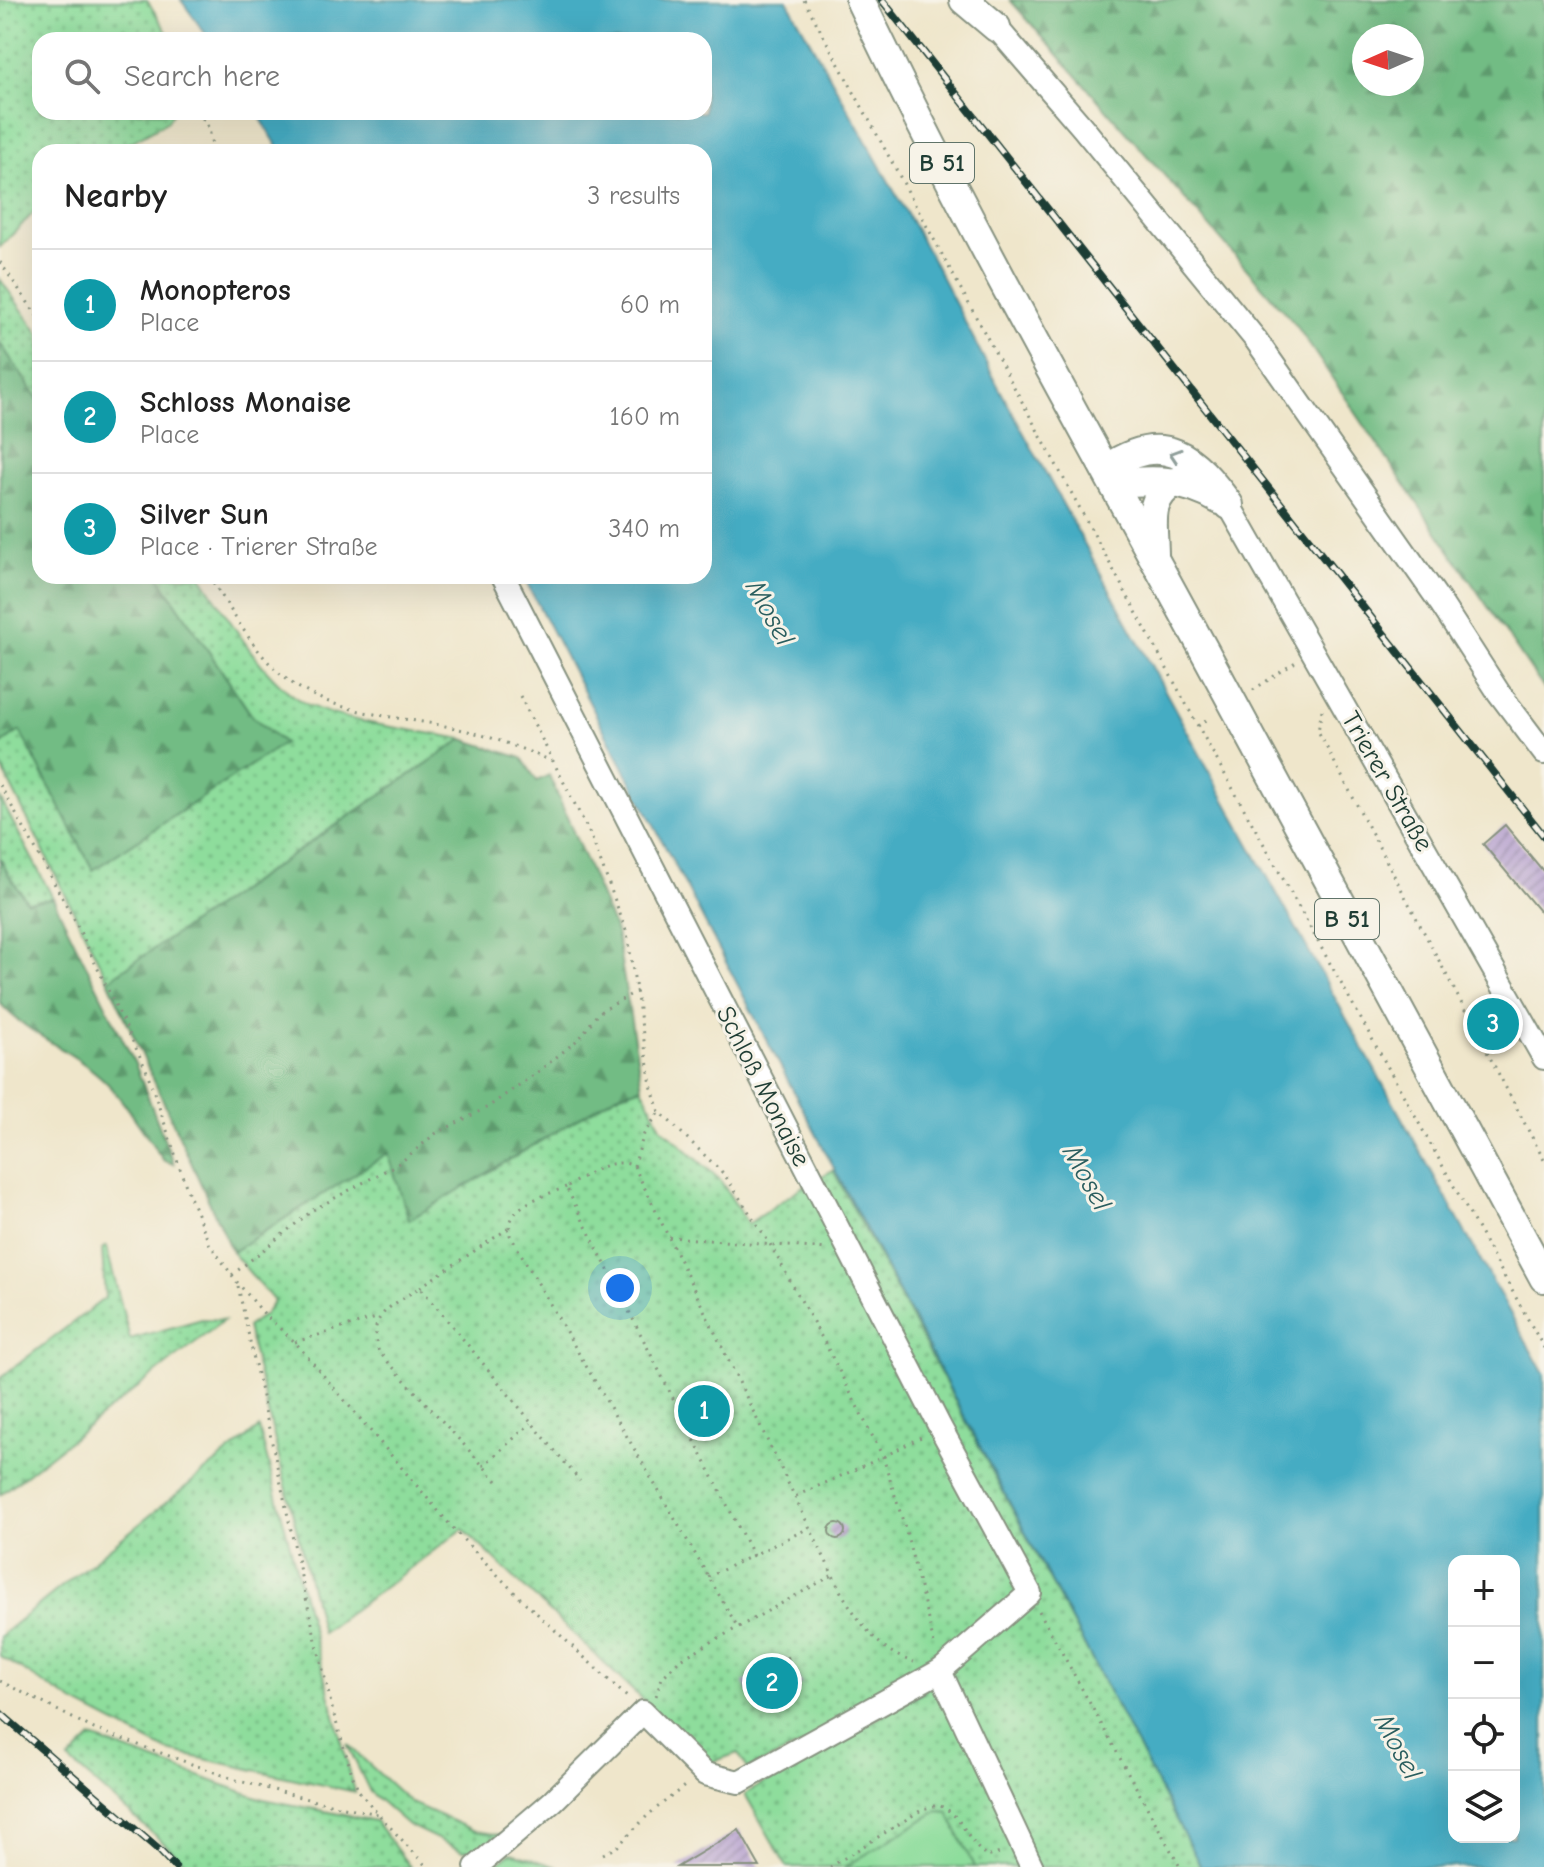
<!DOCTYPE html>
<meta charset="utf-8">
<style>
body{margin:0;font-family:"Comic Neue",sans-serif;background:#f2f2f2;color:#222}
.controls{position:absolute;right:24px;bottom:24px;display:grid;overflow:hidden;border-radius:16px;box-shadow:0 8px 32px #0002}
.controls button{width:72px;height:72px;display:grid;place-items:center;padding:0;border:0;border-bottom:2px solid #e0e0e0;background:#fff;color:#222;font:40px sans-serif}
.compass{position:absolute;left:1352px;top:24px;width:72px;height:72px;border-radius:50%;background:#fff;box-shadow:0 8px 32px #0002;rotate:267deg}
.you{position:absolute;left:620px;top:1288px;width:28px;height:28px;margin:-20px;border:6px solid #fff;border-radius:50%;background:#1a73e8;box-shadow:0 0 0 12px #1a73e833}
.badge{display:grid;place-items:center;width:52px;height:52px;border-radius:50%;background:#d93025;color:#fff;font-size:26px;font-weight:700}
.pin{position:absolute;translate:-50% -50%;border:4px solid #fff;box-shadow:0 2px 8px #0006}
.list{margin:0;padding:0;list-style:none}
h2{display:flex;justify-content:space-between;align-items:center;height:104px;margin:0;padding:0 32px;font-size:34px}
h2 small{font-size:26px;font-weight:400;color:#767676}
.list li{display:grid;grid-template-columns:52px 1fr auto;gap:24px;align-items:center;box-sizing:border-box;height:112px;padding:0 32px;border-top:2px solid #e0e0e0}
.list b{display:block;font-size:30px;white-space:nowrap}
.list p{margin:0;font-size:26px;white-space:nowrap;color:#767676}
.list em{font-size:26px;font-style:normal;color:#767676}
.icon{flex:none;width:44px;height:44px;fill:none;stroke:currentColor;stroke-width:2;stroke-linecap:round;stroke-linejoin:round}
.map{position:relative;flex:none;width:1544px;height:1867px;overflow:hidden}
.search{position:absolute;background:#fff;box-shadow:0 8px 32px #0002;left:32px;top:32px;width:680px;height:88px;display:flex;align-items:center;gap:20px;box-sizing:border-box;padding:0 28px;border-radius:24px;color:#767676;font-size:30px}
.panel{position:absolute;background:#fff;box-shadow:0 8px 32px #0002;left:32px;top:144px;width:680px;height:440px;border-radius:24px}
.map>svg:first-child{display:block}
.grass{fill:url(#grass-dots);stroke:#568d68;stroke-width:2}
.forest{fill:url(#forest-firs);stroke:#487c5c;stroke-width:2;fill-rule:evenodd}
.pitch{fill:#8edd9c;stroke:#568d68;stroke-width:2}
.water{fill:#44acc3;stroke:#32747c;stroke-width:2;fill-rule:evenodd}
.building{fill:url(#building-hatch)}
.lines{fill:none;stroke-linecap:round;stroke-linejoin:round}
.minor-casing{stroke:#879280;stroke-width:26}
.major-casing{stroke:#879280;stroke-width:32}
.path{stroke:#879280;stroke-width:3;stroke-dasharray:2 6;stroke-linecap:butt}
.minor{stroke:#fff;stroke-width:22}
.major{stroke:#fff;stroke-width:28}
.rail-casing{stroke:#1f3d34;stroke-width:8}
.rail{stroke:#f7f3e8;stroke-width:5;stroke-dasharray:15;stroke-linecap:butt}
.oneway{stroke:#8f9e9a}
.labels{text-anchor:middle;stroke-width:6;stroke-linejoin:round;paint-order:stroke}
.shield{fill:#f7f3e8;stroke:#60746a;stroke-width:2}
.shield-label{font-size:24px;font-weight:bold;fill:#1f3d34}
.street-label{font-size:26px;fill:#1f3d34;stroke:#f7f3e8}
.water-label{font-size:28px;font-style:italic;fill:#2a5e5f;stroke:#f7f3e8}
</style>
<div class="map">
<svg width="1544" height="1867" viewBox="0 0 1544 1867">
<defs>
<pattern id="grass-dots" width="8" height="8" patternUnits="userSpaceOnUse" patternTransform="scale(2)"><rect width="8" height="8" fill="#8edd9c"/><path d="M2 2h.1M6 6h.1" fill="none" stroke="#73b480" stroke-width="1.8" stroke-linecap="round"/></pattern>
<pattern id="forest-firs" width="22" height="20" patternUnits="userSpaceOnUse" patternTransform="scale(2)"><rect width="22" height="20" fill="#72bc84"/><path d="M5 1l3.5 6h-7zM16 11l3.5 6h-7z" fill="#5d9a6d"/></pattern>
<pattern id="building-hatch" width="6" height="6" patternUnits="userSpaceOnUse" patternTransform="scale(2)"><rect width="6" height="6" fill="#b29cce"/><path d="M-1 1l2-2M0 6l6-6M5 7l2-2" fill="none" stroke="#9080a8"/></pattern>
</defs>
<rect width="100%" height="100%" fill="#f7f3e8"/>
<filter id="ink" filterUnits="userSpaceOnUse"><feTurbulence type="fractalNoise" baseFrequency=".0125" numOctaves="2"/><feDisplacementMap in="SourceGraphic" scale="16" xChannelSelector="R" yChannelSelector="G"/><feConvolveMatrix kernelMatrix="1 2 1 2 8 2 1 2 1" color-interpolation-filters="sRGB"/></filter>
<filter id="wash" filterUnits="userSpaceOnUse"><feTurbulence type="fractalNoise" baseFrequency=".006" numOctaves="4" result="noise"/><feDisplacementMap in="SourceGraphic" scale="32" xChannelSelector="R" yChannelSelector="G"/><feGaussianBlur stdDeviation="1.8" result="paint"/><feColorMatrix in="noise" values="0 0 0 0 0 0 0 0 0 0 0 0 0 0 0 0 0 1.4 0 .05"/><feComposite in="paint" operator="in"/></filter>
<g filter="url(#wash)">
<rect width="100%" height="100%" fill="#efe6cb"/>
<g class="grass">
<path d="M0,0H147L172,40H40V112H173L168,121L114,152H40V206L0,247Z"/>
<path d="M0,279L40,335V402L0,343Z"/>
<path d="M158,576H201C228,616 259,674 301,701C335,722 421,731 463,739L108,980L0,764V745L20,730L283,743L252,716Z"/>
<path d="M0,798L53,898L28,902L8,874L0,858Z"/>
<path d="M642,1087L661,1127L720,1180L748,1224L805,1185L833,1170L1201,1867H974L948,1812L938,1811L845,1867H787L745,1794L926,1691L748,1769L738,1753L709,1763L463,1529L322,1633L247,1327L265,1314L274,1301L232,1252L389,1152L410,1219L617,1095Z"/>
<path d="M106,1246L130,1339L202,1319L224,1320L0,1495V1378L105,1298L102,1249Z"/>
<path d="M259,1428L355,1792L168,1751L75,1703L0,1656V1636Z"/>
<path d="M92,1738L263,1799L375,1821L410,1867H191L69,1760Z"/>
<path d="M347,1744L411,1803L475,1831L501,1835L488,1847L462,1851L408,1825L370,1792Z"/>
</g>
<g class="forest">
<path d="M1010,0H1544V689L1296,325ZM1412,36V84H1364V36Z"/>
<path d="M0,343L40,402V576H158L252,716L284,743L93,870L20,731L0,745V690L2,688L0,684Z"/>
<path d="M463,739L522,758L537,781L549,775L616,932L642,1087L617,1095L409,1220L388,1153L232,1252L108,980Z"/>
<path d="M0,858L8,874L27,902L53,898L135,1064L174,1164L164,1161C146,1136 126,1102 105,1081C74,1051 28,1035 0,1003Z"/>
</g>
<g class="pitch">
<path d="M938,1811L948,1812L974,1867H845Z"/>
<path d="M511,1853L558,1867H493Z"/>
</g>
<path class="water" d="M181,0H787L936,266L999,388L1226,802L1544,1374V1867H1201L523,576H704V152H281L257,112H704V40H210ZM1454,1561H1514V1837H1454Z"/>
<g id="blocks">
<g class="building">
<path d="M1505,825L1544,872V917L1483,844Z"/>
<circle cx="704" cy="1411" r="8"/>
<circle cx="837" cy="1531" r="8"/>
<path d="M787,1657L802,1684L758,1709L743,1682Z"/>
<path d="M739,1830L760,1867H677Z"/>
</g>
</g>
</g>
<g filter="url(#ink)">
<use href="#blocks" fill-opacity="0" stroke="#879280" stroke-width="2"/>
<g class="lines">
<g class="minor-casing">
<g id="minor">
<path d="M996,27L1083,128L1256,340L1442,605L1499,693L1544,753"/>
<path d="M1229,505L1544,1058"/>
<path d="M940,1671L1032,1867"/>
<path d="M476,1867L553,1801L643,1712L705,1774L739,1782L940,1671L1030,1593L940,1427L503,576"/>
</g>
</g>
<g class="major-casing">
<g id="major">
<path d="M860,0C965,221 1087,435 1204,650C1318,859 1429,1069 1544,1278"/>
<path d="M964,0L996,27"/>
<path d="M1106,469C1164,429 1193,456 1229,505"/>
<path d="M1113,483C1155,480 1183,478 1220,500"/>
<path d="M1154,556C1154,525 1145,500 1175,482"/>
</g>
</g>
<g class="path">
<path d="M804,0L1198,726L1544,1348"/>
<path d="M198,112L209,128L213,152"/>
<path d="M0,262L40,320"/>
<path d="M209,576C229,606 247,640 272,666C321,717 395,714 459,729C491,736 522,749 552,761"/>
<path d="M1253,690L1297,661"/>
<path d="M520,696L591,836L627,933L651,1085L659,1111L724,1174L770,1244L827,1347L883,1457L906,1531L935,1648"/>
<path d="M1322,710L1318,731L1544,1160"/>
<path d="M1198,726L1211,717"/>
<path d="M0,785L75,921L146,1069L188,1192L209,1243L237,1282L266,1316L295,1342L457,1533L517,1595L628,1698"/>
<path d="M634,1166L644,1134L659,1112"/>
<path d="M566,1187C543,1197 505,1204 510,1235L737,1626"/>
<path d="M669,1237L828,1249"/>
<path d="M232,1275L313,1210L401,1162L435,1134L488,1107L539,1071L580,1038L598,1013L637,991"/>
<path d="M238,1286L302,1581L333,1712L353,1777L359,1791L378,1814L427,1867"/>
<path d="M420,1287L509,1228"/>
<path d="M295,1342L376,1318"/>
<path d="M483,1466L531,1423"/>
<path d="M497,1481L379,1352C365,1314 393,1306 420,1287L580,1481"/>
<path d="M796,1496L883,1457L923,1436"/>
<path d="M753,1556L566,1187C586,1176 611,1155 634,1166L841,1592C859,1621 879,1653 914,1662"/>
<path d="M708,1577L809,1528"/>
<path d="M1039,1611L1180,1867"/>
<path d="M0,1681L94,1729L239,1781L315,1801L378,1814"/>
<path d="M656,1696L662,1678L679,1660L833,1575"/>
<path d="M603,1854L617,1847L648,1815L687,1784"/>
<path d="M830,1867L923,1809L938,1805C962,1813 967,1842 987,1857L1003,1852"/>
</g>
<use href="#minor" class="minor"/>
<use href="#major" class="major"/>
<g class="rail-casing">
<g id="rail">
<path d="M882,0L1544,836"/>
<path d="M0,1713L160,1851L175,1867"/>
</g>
</g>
<use href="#rail" class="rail"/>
</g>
<defs><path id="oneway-chevron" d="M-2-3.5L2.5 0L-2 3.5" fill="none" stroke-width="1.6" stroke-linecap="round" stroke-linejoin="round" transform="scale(2)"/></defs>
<use class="oneway" href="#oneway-chevron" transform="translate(1175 455) rotate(-162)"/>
</g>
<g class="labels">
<g class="shield">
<rect x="910" y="143" width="64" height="40" rx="6"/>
<rect x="1315" y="899" width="64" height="40" rx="6"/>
</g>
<g class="shield-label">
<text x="942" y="171">B 51</text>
<text x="1347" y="927">B 51</text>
</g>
<g class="street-label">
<text transform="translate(1388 781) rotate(60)" y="9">Trierer Straße</text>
<text transform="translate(764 1086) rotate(63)" y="9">Schloß Monaise</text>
</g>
<g class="water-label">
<text transform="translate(771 612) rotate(61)" y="10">Mosel</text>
<text transform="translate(1088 1177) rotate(61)" y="10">Mosel</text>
<text transform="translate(1399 1746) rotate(62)" y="10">Mosel</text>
</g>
</g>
</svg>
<div class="controls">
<button>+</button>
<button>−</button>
<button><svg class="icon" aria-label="locate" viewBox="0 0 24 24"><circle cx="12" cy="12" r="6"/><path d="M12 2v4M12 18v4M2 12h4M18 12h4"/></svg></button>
<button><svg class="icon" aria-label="layers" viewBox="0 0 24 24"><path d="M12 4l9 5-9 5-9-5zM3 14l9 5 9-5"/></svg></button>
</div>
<svg class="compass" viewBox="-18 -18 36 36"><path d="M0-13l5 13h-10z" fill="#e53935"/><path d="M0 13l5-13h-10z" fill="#767676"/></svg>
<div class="you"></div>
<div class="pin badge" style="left:704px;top:1411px;background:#0f9aa8">1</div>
<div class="pin badge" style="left:772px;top:1683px;background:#0f9aa8">2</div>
<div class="pin badge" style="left:1493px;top:1024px;background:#0f9aa8">3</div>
<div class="search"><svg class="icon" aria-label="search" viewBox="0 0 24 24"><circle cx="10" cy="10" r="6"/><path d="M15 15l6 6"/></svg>Search here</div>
<section class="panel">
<h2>Nearby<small>3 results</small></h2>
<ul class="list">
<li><span class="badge" style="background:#0f9aa8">1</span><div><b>Monopteros</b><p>Place</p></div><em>60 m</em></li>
<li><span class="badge" style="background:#0f9aa8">2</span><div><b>Schloss Monaise</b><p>Place</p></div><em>160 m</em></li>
<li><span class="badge" style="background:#0f9aa8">3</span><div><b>Silver Sun</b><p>Place · Trierer Straße</p></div><em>340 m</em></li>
</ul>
</section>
</div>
